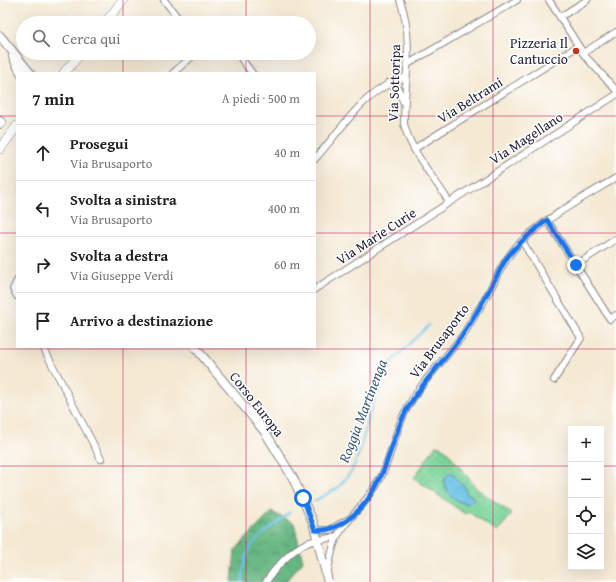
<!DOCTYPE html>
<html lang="it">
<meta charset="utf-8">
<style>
body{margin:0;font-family:"Gentium Book Plus",serif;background:#f6f6f6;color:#202124}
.controls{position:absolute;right:12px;bottom:12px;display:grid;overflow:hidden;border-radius:0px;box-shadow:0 4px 16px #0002}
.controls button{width:36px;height:36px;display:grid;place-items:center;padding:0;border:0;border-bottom:1px solid #e0e0e0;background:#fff;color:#202124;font:20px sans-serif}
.stop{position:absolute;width:12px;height:12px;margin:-9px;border:3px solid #1a73e8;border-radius:50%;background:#fff}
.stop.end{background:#1a73e8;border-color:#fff;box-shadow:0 1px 4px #0008}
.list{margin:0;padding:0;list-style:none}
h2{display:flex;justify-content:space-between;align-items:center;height:52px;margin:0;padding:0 16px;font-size:17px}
h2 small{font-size:13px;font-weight:400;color:#757577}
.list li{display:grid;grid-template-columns:26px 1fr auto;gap:12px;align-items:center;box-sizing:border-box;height:56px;padding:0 16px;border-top:1px solid #e0e0e0}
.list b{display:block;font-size:15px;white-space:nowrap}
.list p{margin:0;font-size:13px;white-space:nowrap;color:#757577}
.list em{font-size:13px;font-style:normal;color:#757577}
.icon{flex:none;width:22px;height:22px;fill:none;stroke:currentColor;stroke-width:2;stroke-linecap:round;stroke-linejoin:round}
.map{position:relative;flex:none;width:616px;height:582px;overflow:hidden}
.search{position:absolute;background:#fff;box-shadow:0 4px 16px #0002;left:16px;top:16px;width:300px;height:44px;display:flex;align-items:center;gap:10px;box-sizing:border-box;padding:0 14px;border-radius:22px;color:#757577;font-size:15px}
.panel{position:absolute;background:#fff;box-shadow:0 4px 16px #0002;left:16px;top:72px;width:300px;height:276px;border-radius:0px}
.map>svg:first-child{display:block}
.forest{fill:url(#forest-crowns);stroke:#446c5e}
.garden{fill:url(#garden-dots);stroke:#507c6a}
.water{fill:url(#water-ripples);stroke:#467291}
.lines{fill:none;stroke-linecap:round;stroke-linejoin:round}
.stream{stroke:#69c2e7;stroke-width:2}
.minor-casing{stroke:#8b8687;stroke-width:8}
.tertiary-casing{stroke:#8b8687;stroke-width:10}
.secondary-casing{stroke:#8b8687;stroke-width:10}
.minor{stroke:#fff;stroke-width:6}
.tertiary{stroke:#fff;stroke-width:8}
.secondary{stroke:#fff;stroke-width:9}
.route{stroke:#1a73e8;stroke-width:5}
.grid{fill:none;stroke:#c2185b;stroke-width:1;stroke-opacity:0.55}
.poi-dot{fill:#c8321e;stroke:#fff;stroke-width:1.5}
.labels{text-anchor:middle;stroke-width:3;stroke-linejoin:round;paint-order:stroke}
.poi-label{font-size:14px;fill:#22223b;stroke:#fff;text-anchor:end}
.street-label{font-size:14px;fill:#22223b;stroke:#fff}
.water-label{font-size:15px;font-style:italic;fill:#3b5a77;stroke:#fff}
</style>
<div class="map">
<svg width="616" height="582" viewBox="0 0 616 582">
<defs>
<pattern id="forest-crowns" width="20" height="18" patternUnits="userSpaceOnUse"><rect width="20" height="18" fill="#66b682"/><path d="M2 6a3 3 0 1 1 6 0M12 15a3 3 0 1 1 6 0" fill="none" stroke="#54946c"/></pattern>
<pattern id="garden-dots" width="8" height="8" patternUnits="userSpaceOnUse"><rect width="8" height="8" fill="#7dd59a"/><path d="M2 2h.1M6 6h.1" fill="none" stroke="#6cb786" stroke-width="1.8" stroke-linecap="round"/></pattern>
<pattern id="water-ripples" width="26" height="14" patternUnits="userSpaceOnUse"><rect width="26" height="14" fill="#69c2e7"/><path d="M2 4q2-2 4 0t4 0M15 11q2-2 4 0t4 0" fill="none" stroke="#5ba6c7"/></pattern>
</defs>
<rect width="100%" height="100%" fill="#fff"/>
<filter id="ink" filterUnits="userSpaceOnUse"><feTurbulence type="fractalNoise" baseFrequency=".025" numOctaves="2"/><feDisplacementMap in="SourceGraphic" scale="8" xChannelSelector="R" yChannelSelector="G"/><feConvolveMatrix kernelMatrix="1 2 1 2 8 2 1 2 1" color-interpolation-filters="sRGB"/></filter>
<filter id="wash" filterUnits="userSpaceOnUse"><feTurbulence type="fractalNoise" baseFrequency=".012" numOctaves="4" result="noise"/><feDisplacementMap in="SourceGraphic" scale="16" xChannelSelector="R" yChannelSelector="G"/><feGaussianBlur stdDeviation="0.9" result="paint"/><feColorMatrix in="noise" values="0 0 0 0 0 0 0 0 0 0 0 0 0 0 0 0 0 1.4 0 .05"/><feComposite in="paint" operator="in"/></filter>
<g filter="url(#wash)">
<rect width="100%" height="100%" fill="#f4e9d3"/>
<path class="forest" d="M272,512L294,523L303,561L285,582H232L235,550Z"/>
<path class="garden" d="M436,445L440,446L447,451L477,489L512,514L497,532L469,512L465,514L414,478Z"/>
<path class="water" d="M450,473L454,474C456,479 459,484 464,485L467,495H472L473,501C461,512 432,482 450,473Z"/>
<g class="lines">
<g class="stream">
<path d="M314,501L338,488L352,471L361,447L368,420L381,382L391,362L429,325"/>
<path d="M242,582C243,573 244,562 247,554C255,535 276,526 290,512"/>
</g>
</g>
</g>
<g filter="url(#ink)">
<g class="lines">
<g class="minor-casing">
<g id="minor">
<path d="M164,0L182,23"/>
<path d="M400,0C415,42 404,81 404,124C411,153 434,177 449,202"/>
<path d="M549,0L585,56L616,90"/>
<path d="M560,17L587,0"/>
<path d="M237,53L252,73"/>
<path d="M583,53L616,32"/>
<path d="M408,64L517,0"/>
<path d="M173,73L196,53"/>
<path d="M388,83L398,89L403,101"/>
<path d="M0,120L3,122L0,125"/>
<path d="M414,149L578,46"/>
<path d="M315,159C343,128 364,89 406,77"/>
<path d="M547,220L610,319L616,315"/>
<path d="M522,241L581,338L554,380"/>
<path d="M576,265L616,239"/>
<path d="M17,281L13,289L17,296"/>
<path d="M315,289L616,95"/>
<path d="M43,347L101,459"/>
<path d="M315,530H330L347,520"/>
<path d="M327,576C329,564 332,546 338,535C351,514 371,499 381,477C391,456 395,432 405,412C420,382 446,359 465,332C470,324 474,316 479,309C494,286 502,258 523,240C551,215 584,197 616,178"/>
<path d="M266,582C274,569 292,549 307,543C317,539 326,540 337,536"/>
</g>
</g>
<g class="tertiary-casing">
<g id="tertiary">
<path d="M0,36L30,73"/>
<path d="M13,57L21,73"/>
<path d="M195,347L265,432L293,478L313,522L328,582"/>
</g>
</g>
<g class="secondary-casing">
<g id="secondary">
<path d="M105,23L123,0"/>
<path d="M64,73L81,53"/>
<path d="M0,149L17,126"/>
</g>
</g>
<use href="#minor" class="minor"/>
<use href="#tertiary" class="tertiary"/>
<use href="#secondary" class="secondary"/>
</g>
</g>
<g class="lines" filter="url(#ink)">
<path class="route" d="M303,498L315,530C338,533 359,513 371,495C388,469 392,438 406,411C422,381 447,359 465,331C476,315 485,298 494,281C499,273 503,262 509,255C520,241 534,231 547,220L576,265"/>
</g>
<path class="grid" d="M123,0V23M246,0V23M370,0V582M493,0V582M123,53V73M246,53V73M0,116H17M315,116H616M0,233H17M315,233H616M123,347V582M246,347V582M0,349H616M0,466H571M601,466H616"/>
<circle class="poi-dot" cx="576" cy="51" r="4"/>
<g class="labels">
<g class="poi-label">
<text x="568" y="48">Pizzeria Il<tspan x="568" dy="16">Cantuccio</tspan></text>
</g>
<g class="street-label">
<text transform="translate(394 83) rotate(-88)" y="5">Via Sottoripa</text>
<text transform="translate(470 100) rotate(-32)" y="5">Via Beltrami</text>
<text transform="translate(526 138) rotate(-33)" y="5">Via Magellano</text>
<text transform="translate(376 236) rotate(-33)" y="5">Via Marie Curie</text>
<text transform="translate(439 341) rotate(-53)" y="5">Via Brusaporto</text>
<text transform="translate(257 404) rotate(52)" y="5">Corso Europa</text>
</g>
<g class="water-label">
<text transform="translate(363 411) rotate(-69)" y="5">Roggia Martinenga</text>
</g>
</g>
</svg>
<div class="controls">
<button>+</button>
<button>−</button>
<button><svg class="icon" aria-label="locate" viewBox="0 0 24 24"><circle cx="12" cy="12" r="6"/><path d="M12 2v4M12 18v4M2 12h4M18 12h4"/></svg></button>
<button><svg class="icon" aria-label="layers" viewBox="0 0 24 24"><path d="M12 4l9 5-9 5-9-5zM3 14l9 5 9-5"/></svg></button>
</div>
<div class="stop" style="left:303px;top:498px"></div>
<div class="stop end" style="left:576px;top:265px"></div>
<div class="search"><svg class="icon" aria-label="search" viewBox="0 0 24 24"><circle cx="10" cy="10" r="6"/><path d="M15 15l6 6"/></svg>Cerca qui</div>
<section class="panel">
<h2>7 min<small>A piedi · 500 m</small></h2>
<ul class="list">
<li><svg class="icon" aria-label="ahead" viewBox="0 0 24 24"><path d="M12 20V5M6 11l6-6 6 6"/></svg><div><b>Prosegui</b><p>Via Brusaporto</p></div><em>40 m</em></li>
<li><svg class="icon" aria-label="left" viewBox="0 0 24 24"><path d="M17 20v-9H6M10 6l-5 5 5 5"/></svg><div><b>Svolta a sinistra</b><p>Via Brusaporto</p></div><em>400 m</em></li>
<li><svg class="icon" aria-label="right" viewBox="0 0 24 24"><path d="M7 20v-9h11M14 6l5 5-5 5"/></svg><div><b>Svolta a destra</b><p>Via Giuseppe Verdi</p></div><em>60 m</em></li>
<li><svg class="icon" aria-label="arrive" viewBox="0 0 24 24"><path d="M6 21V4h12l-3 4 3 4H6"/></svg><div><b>Arrivo a destinazione</b></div></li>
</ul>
</section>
</div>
